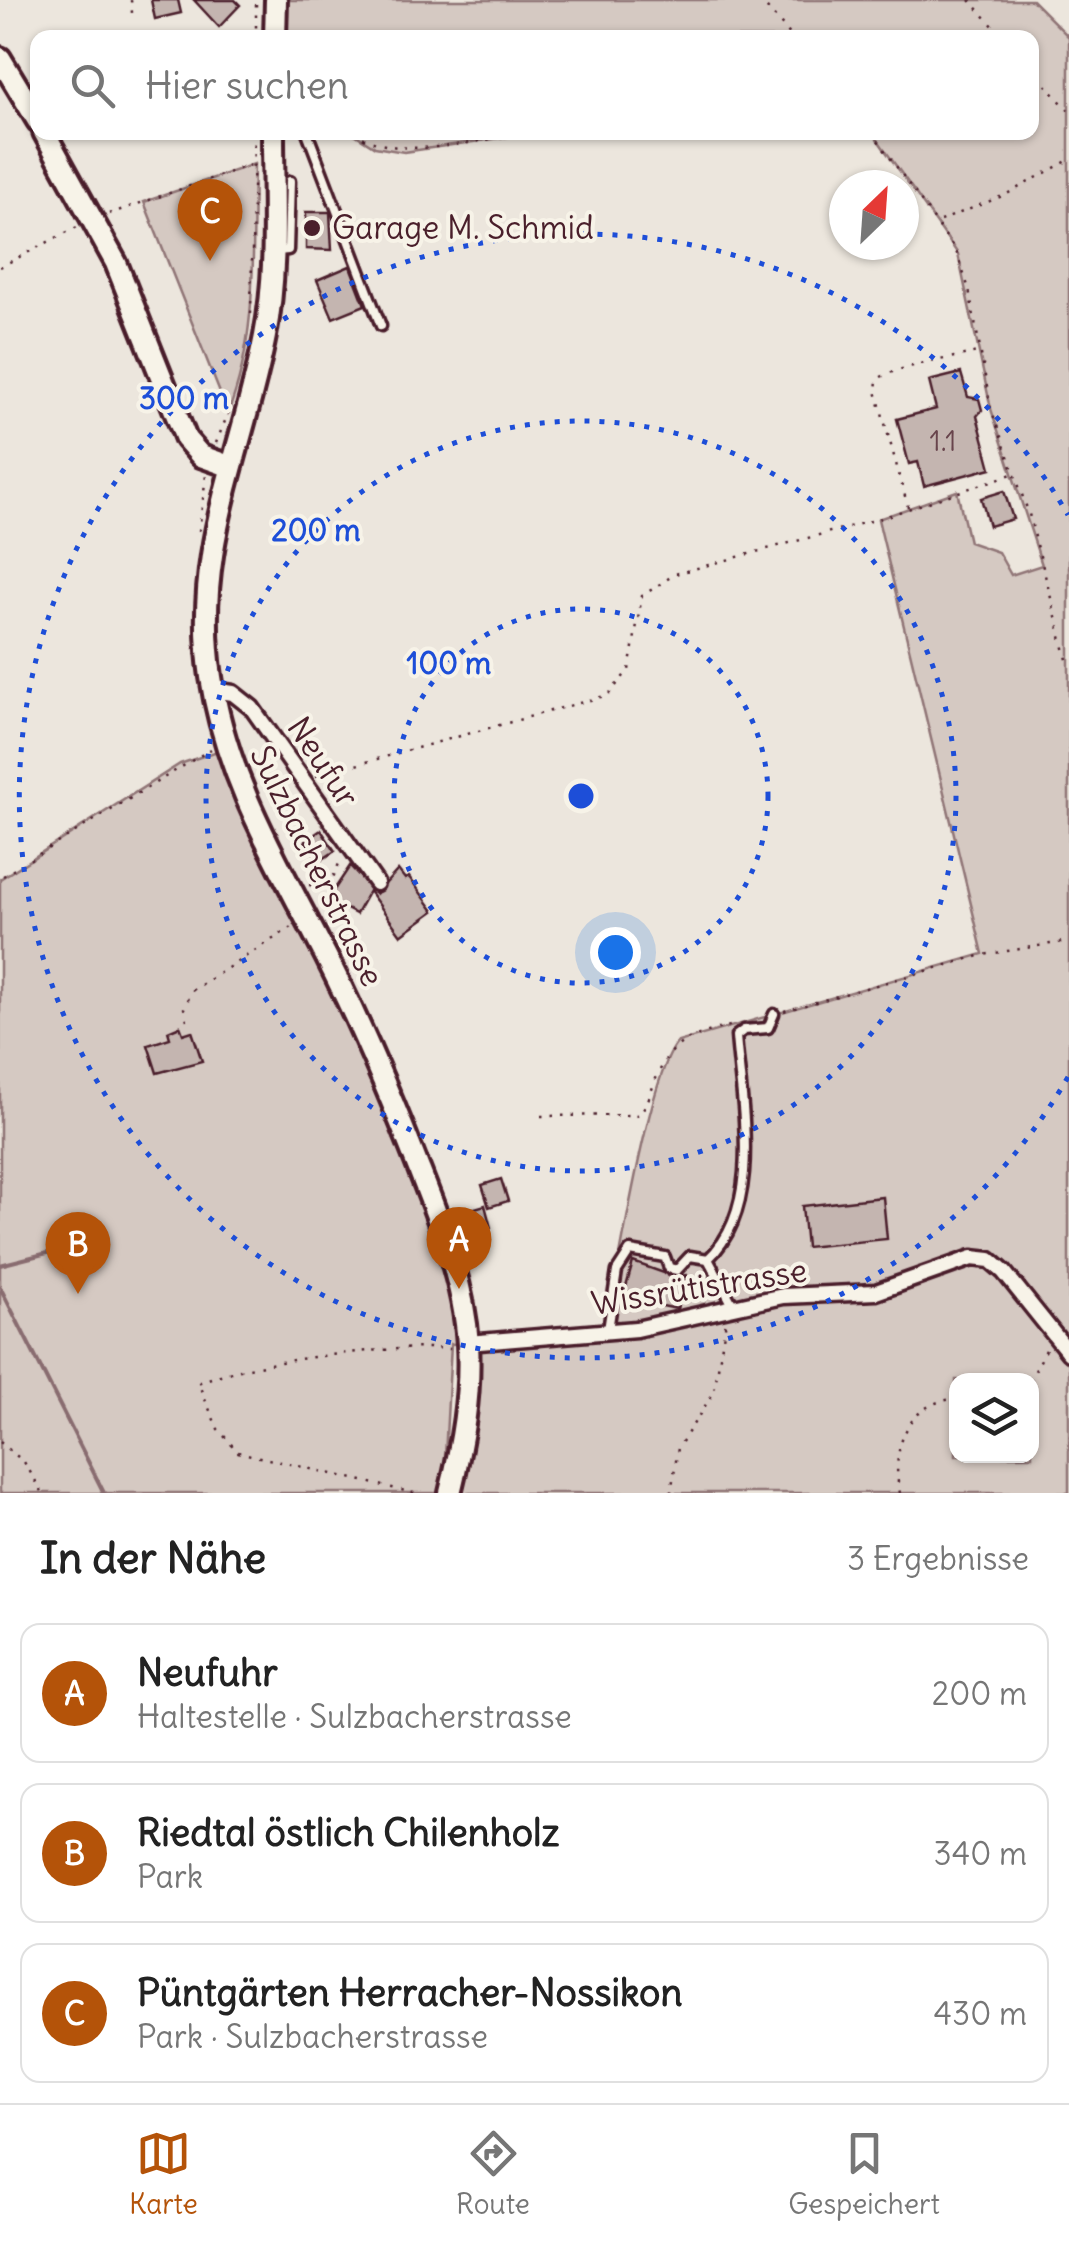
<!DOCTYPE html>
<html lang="de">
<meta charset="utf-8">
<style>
body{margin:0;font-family:Delius,sans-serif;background:#f6f6f6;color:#222}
.controls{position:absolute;right:30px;bottom:30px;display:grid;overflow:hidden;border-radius:20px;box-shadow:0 2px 8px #0004}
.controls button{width:90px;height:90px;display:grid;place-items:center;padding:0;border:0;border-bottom:2px solid #e0e0e0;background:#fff;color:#222;font:50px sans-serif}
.compass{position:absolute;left:829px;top:170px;width:90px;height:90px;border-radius:50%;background:#fff;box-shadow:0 2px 8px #0004;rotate:25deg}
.you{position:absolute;left:615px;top:952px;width:35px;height:35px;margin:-25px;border:8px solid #fff;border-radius:50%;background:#1a73e8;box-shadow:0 0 0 15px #1a73e833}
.badge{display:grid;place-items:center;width:65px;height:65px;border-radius:50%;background:#b45309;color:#fff;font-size:32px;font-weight:700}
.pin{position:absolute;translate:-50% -82px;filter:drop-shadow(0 2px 5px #0008)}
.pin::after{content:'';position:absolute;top:52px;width:35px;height:30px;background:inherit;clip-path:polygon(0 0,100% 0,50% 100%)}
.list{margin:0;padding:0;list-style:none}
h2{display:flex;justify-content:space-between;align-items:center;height:130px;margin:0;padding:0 40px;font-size:42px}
h2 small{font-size:32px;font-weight:400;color:#767676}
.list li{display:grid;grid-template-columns:65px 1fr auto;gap:30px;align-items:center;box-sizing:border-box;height:140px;margin:0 20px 20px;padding:0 20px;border:2px solid #e0e0e0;border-radius:20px}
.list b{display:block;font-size:38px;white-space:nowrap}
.list p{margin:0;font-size:32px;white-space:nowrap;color:#767676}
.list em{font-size:32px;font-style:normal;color:#767676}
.icon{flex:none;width:55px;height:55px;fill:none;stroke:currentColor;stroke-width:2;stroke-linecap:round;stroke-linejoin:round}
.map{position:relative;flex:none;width:1069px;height:1493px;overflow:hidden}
.search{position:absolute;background:#fff;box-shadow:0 2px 8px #0004;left:30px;right:30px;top:30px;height:110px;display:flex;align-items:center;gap:25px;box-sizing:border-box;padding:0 35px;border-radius:20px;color:#767676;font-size:38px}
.sheet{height:610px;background:#fff}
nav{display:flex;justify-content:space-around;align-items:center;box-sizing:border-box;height:140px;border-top:2px solid #e0e0e0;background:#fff;font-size:28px;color:#767676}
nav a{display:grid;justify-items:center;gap:5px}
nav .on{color:#b45309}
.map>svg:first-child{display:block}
.green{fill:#d5c9c2;stroke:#907476;stroke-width:2.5;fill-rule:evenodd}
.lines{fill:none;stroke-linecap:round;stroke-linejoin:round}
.stream{stroke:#896c6f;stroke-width:4}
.building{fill:#c4b5b0;stroke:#4a1f2b;stroke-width:2.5}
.lane-casing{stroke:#4a1f2b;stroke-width:15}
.street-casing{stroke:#4a1f2b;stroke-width:21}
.secondary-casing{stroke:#4a1f2b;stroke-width:28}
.path{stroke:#4a1f2b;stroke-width:2.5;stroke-dasharray:2.5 8;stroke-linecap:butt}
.lane{stroke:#f7f3e8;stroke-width:8}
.street{stroke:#f7f3e8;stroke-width:14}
.secondary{stroke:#f7f3e8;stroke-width:20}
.ring{fill:none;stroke:#1d4ed8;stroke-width:5;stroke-dasharray:5 10}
.poi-dot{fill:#4a1f2b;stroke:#f7f3e8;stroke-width:4}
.labels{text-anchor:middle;stroke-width:8;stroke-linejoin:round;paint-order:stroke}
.number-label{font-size:28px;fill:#68444c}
.poi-label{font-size:32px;fill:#4a1f2b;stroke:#f7f3e8;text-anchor:start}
.street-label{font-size:32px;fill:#4a1f2b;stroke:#f7f3e8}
.centre{fill:#1d4ed8;stroke:#f7f3e8;stroke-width:5}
.ring-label{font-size:30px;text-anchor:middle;font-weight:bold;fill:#1d4ed8;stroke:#f7f3e8;stroke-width:8;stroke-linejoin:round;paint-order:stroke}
</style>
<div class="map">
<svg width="1069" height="1493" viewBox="0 0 1069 1493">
<rect width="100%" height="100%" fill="#ece6dd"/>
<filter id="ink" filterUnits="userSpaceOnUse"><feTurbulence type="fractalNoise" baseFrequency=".01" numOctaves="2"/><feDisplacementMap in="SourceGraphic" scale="20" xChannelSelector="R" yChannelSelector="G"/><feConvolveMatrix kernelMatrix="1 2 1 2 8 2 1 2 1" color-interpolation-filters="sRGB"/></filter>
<g filter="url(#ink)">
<g class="green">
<path d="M269,0H1032L1069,37V1493H450L467,1343L451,1344L443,1493H0V879L180,764L226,748L393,1103L468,1343L606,1332C617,1277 648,1074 678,1042L983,954L878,519L957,491L969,542L998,552L1011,575L1042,565L991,409L958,254L873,133L1032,132V38L269,37ZM956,1380H1032V1456H956Z"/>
<path d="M353,133H535L404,152L375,147Z"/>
<path d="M254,164C252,247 259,334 228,413L144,202Z"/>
</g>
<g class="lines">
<g class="stream">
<path d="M0,1265L91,1242"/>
<path d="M0,1287L104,1493"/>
</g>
</g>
<g class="building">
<path d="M151,0H178L181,13L155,19Z"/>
<path d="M194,0H235L240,5L219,27Z"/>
<path d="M306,212H330L332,250L306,249Z"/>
<path d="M350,266L365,305L333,318L317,280Z"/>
<path d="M961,373L968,397L979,399L982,410L977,416L991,468L924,486L918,462L909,464L897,419L936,409L929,381Z"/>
<path d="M1004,491L1013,519L989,526L981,498Z"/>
<path d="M321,830L335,851L320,861L305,841Z"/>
<path d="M350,866L376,894L398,870L405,879L409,877L434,911L401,935L369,891L356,914L328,899Z"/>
<path d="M180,1026L183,1034L192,1031L202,1061L157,1073L148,1045L170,1038L168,1031Z"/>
<path d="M501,1179L508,1201L489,1207L482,1185Z"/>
<path d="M883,1197L887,1239L806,1247L802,1206Z"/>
<path d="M485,1205L491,1228L460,1240L451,1215Z"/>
<path d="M633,1262L675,1277L686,1275L677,1309L623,1298Z"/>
</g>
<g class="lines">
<g class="lane-casing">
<g id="lane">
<path d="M307,132L381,326"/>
<path d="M277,251L288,250L290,181"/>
<path d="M708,1259C764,1207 741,1103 736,1036L744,1030L768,1028L774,1014"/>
<path d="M608,1330L617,1271L630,1251L665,1257L669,1268L677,1270L690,1256L708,1259L734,1307"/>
</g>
</g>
<g class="street-casing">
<g id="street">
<path d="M213,690L233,693L252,708L376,883"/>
<path d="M468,1343L636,1329L783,1296L876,1292L972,1258L990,1260L1004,1272L1069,1353"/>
</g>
</g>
<g class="secondary-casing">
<g id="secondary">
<path d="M275,38L276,0"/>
<path d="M0,58L38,121"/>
<path d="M44,132L116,263L186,439L201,456L229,466"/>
<path d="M273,132C273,200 278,270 265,336C242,455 192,551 211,677C225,771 271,851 315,935C355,1011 388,1089 419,1169C441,1225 464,1283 468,1344C471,1395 462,1444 450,1493"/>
</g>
</g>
<g class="path">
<path d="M131,0L132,13"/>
<path d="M760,0L793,38"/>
<path d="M970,0L1004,38"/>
<path d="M256,38V0"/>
<path d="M1032,69L1069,111"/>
<path d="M354,132C395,162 476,142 524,132"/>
<path d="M872,132L956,251L969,289L991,409L1029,514L1069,667"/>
<path d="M109,214L253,164"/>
<path d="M940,221L1005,195L1069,160"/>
<path d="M0,267L79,226"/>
<path d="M251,314L254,132"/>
<path d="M216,443L230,409"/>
<path d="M908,507L876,391L877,380C890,367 956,358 981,351"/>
<path d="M199,531L206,475"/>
<path d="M316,776L608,695L629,670L642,596L675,574L878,519L1012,474"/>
<path d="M3,876L211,749"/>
<path d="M309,885L329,887L341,859"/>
<path d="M784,1011L983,955L1069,941"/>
<path d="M187,1020L184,1008L193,990L292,927"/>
<path d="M541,1116L637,1115C648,1106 650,1094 655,1081C673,1037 691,1037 733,1025"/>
<path d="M1030,1380L1048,1346"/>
<path d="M0,1442L24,1462L43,1493"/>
<path d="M414,1493L238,1452L218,1429L198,1383C246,1361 398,1344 451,1349"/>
<path d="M671,1493L678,1448L714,1392L726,1320"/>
<path d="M900,1493C890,1452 906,1401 956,1399"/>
</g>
<use href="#lane" class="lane"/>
<use href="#street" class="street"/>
<use href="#secondary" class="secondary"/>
</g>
</g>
<g class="ring">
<circle cx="581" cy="796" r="187"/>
<circle cx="581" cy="796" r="375"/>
<path d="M1068 1077A562 562 0 1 1 1068 515"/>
</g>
<circle class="poi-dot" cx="312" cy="228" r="10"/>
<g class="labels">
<g class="number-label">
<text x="943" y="451">1.1</text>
</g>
<g class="poi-label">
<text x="332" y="239">Garage M. Schmid</text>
</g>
<g class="street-label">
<text transform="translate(323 762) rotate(56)" y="11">Neufur</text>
<text transform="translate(317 866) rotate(64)" y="11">Sulzbacherstrasse</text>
<text transform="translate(699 1287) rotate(-9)" y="11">Wissrütistrasse</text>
</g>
</g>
<circle cx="581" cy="796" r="15" class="centre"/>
<g class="ring-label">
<text x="184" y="409">300 m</text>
<text x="316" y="541">200 m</text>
<text x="449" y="674">100 m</text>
</g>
</svg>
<div class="controls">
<button><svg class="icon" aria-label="layers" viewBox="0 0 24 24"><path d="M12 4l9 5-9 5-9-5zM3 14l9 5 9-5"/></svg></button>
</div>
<svg class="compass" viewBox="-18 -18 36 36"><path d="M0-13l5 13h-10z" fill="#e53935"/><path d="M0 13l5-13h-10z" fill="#767676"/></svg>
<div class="you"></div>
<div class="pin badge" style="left:459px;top:1289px">A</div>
<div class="pin badge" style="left:78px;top:1294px">B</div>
<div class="pin badge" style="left:210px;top:261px">C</div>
<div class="search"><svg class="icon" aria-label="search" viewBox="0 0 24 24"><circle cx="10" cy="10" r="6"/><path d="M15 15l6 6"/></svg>Hier suchen</div>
</div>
<section class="sheet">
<h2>In der Nähe<small>3 Ergebnisse</small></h2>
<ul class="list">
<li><span class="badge">A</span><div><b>Neufuhr</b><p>Haltestelle · Sulzbacherstrasse</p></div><em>200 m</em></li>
<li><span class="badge">B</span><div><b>Riedtal östlich Chilenholz</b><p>Park</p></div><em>340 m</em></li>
<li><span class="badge">C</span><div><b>Püntgärten Herracher-Nossikon</b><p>Park · Sulzbacherstrasse</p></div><em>430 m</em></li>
</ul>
</section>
<nav>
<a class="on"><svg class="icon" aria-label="map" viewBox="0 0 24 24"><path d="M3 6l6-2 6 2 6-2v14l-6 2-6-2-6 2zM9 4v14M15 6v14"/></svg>Karte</a>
<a><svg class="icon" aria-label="directions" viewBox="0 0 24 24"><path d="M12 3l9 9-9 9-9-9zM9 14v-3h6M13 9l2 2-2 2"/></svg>Route</a>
<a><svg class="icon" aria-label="saved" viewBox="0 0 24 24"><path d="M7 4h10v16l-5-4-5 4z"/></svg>Gespeichert</a>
</nav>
